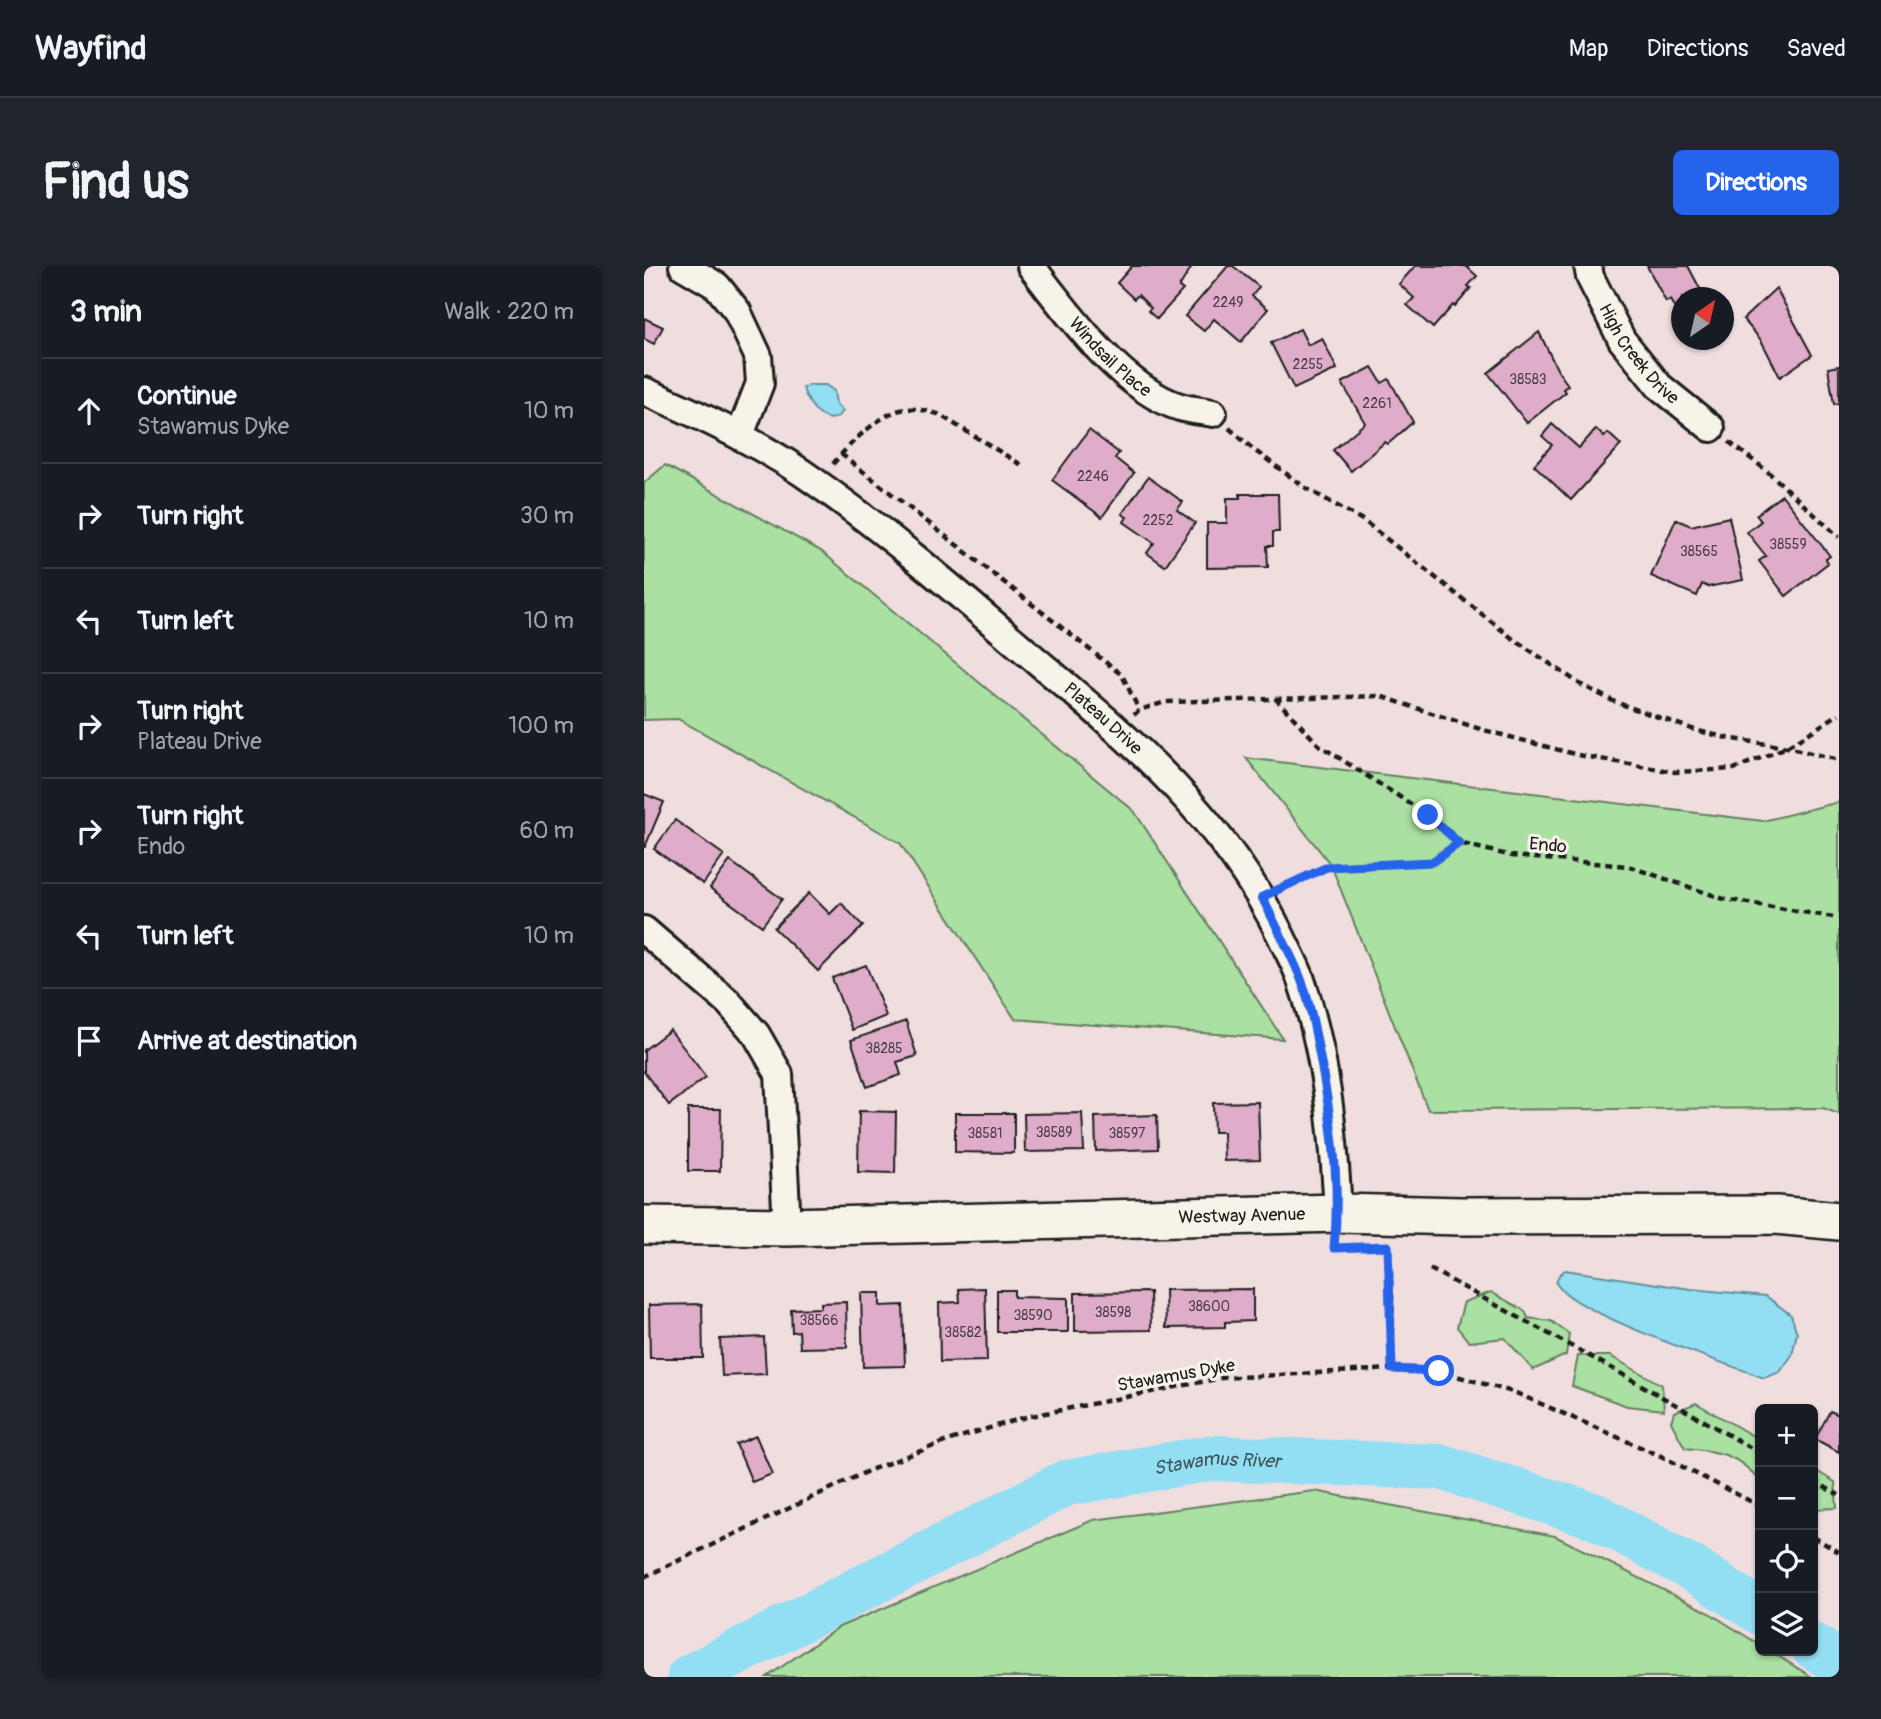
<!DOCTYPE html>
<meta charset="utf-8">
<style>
body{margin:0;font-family:Pangolin,sans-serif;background:#20242c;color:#f1f3f6}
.controls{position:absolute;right:21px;bottom:21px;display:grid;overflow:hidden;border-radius:10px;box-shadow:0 2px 5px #0004}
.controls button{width:63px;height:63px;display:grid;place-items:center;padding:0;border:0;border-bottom:2px solid #363941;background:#171b24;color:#f1f3f6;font:35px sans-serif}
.compass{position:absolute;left:1027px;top:21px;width:63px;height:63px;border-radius:50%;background:#171b24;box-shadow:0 2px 5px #0004;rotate:34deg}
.stop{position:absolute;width:21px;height:21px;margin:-16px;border:5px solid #2563eb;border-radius:50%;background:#fff}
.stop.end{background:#2563eb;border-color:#fff;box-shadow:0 2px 7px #0008}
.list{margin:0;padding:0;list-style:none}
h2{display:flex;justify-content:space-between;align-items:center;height:91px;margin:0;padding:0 28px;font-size:30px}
h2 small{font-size:23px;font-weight:400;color:#9ea1a6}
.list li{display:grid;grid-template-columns:46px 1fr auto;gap:21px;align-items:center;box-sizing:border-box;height:105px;padding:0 28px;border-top:2px solid #363941}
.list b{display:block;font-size:26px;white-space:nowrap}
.list p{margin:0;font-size:23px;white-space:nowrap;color:#9ea1a6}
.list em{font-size:23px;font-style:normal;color:#9ea1a6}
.icon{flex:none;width:38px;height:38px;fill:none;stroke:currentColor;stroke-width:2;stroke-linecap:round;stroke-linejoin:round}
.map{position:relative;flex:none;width:1195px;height:1411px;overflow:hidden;border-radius:10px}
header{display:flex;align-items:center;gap:42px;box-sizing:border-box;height:98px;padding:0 35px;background:#171b24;border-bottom:2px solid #363941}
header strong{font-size:33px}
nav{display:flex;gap:38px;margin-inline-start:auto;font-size:24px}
.intro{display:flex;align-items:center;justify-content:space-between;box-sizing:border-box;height:168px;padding:0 42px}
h1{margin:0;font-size:49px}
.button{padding:18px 32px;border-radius:10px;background:#2563eb;color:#fff;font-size:24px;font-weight:700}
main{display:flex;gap:42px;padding:0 42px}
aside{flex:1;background:#171b24;border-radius:10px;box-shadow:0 2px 5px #0004}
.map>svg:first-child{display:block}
.green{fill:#aae0a2;stroke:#637e5f;stroke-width:2}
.water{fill:#92def3;stroke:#63909d;stroke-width:2}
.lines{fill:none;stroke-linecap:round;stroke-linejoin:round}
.river{stroke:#92def3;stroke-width:46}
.building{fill:#dfadca;stroke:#1c1c1c;stroke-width:2}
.street-casing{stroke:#1c1c1c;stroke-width:32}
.secondary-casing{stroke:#1c1c1c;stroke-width:42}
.path{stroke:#1c1c1c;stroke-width:4.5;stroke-dasharray:7 5;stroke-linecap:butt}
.street{stroke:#f7f3e8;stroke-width:26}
.secondary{stroke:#f7f3e8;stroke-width:37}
.route{stroke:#2563eb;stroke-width:9}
.labels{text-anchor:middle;stroke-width:6;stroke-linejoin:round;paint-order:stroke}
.number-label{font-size:14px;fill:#4d4048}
.street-label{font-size:18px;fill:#1c1c1c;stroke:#f7f3e8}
.water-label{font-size:19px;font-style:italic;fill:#3f565c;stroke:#f7f3e8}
</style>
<header>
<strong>Wayfind</strong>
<nav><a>Map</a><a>Directions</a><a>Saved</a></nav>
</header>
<div class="intro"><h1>Find us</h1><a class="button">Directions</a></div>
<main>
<aside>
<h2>3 min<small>Walk · 220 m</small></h2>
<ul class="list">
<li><svg class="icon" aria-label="ahead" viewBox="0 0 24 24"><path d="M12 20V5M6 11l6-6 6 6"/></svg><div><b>Continue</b><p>Stawamus Dyke</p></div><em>10 m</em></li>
<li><svg class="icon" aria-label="right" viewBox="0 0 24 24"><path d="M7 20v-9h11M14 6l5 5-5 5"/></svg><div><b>Turn right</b></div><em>30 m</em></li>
<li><svg class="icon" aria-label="left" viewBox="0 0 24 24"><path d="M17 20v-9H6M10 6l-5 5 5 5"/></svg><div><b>Turn left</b></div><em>10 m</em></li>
<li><svg class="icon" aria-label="right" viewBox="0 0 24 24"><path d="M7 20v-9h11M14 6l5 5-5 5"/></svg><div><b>Turn right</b><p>Plateau Drive</p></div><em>100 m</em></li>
<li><svg class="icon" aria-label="right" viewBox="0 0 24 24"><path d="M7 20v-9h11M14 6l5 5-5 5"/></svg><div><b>Turn right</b><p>Endo</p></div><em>60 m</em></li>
<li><svg class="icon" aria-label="left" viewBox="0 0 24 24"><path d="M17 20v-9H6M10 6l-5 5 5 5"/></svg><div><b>Turn left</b></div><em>10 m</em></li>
<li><svg class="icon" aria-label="arrive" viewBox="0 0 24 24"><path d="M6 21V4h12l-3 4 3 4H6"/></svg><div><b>Arrive at destination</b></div></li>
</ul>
</aside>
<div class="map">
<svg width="1195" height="1411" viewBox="0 0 1195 1411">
<rect width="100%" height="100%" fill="#f0dedf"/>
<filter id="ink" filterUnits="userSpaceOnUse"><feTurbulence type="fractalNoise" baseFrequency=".0143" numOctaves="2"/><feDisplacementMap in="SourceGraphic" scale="14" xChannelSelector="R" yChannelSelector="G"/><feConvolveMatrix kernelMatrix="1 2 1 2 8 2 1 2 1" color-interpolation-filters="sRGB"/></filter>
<g filter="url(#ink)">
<g class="green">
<path d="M21,199L177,285L490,545L639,773L371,753L256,577L34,453L0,454V217Z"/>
<path d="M602,492L1119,555L1195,536V848L1179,842L784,844L687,599Z"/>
<path d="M847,1026L881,1045L884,1052L907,1055L925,1068L922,1089L889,1104L861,1072L825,1076L813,1061L820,1036Z"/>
<path d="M934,1090H966L1018,1119L1020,1144L983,1140L928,1120Z"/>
<path d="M1052,1137L1116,1174V1215C1094,1188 1074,1185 1041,1182L1027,1156L1030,1146Z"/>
<path d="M1169,1203L1191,1216L1193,1242L1169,1243Z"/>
<path d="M670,1225L911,1270L1062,1345L1116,1379V1385H1126L1168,1411H123L195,1361L449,1254Z"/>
</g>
<g class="water">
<path d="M165,119H182L190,125L192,138L199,145C185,166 163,139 159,122Z"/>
<path d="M921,1004L1047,1023L1122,1030L1147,1049L1153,1067L1148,1089L1136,1106L1120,1112C1081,1097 928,1047 912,1017L915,1009Z"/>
</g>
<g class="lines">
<g class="river">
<path d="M1169,1380L1195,1397"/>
<path id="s1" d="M46,1411L422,1217L567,1192L797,1201L951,1250L1051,1304L1116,1346"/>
</g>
</g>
<g class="building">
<path d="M488,0H545L547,2L535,21L539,24L513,53L504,45L507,42L494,29L490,33L473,17Z"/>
<path d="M584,0H589L615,21L608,30L624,43L597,76L570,53L560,65L541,50Z"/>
<path d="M771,0H822L833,10L824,20L827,22L811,41L809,39L789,62L763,39L770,32L755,18Z"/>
<path d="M1003,0H1044L1061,32H1038V55L1026,34L1022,36Z"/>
<path d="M1132,22L1168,89L1136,111L1117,74L1099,53Z"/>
<path d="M0,52L19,61L10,78L0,73Z"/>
<path d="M656,63L664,79L678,72L693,103L650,123L627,77Z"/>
<path d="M895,66L914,105L924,119L919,123L922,126L883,157L844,107Z"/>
<path d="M1195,100V137L1190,138L1184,102Z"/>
<path d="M728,101L738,117L745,113L769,156L744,178L741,176L707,205L689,184L721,157L698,117Z"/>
<path d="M908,158L935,182L952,163L960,171L964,167L977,179L927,234L890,199L908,179L898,170Z"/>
<path d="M445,164L475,187L471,192L490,207L458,251L408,214Z"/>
<path d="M504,211L539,236L533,244L551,257L521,300L503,287L510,277L480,256L483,251L478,248Z"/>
<path d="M596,228H634L635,266H629V280H623L624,301L563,302V257H583V232H596Z"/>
<path d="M1138,229L1186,290L1182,293L1184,297L1142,330L1115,295L1122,290L1103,266L1117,255L1112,249Z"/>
<path d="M1085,251L1099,314L1064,321L1058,318L1053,330L1007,310L1032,253L1047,260Z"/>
<path d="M0,528L20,536L1,581H0Z"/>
<path d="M31,554L80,589L59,618L10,583Z"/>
<path d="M86,595L138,633L118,660L66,622Z"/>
<path d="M165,627L186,648L197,637L219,660L174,705L130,662Z"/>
<path d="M222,699L242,750L208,764L188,712Z"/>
<path d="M262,755L273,790L253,796L257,809L223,821L207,774Z"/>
<path d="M26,764L62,811L25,839L0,806V784Z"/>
<path d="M614,836L616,894L580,895L579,866H570L569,837Z"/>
<path d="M44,843H77L76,905H44Z"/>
<path d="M215,845L252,846L251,907L214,906Z"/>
<path d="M311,847H370V887L311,886Z"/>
<path d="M438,847L440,885L381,886L380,848Z"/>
<path d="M513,849L514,883L452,885L451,851Z"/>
<path d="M341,1022L343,1095L296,1096L295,1037L316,1036L315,1023Z"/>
<path d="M609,1023V1055L581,1056V1061L522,1062L521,1024Z"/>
<path d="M353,1024H370V1031L424,1032V1066H353Z"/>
<path d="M506,1026L507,1064L431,1065V1027Z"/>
<path d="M217,1027H236V1040L259,1039L261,1100L219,1101Z"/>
<path d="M202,1036L203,1081L156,1082L155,1065L148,1066L147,1043L177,1042V1037Z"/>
<path d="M58,1038L59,1092H6L5,1039Z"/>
<path d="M120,1071L122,1108L78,1110L76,1073Z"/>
<path d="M1186,1145L1195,1149V1186L1171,1173Z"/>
<path d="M112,1170L128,1208L108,1216L92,1178Z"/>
</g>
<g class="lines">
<g class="street-casing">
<g id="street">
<path d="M39,0L73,20L93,45L114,90L116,117L96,169"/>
<path id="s2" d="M387,0C423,47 478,123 536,141C547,144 558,145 569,147"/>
<path id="s3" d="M944,0L946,11L978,74L1015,120L1067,162"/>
<path id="s4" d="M0,125C54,148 107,173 157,206C235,259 308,322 380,384C482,470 577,547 637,670C643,683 651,697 656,711C682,786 690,868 694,947"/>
<path d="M0,664L84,736L112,768L135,808L143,961"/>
</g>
</g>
<g class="secondary-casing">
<g id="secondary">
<path id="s5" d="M0,959L143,961L694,947L817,950L1132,949L1195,955"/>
</g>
</g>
<g class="path">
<path d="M585,162L610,184L662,222L720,255L868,372L936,418L971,436L1051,464L1083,472L1143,481L1195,494"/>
<path d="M1085,176L1122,204L1195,271"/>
<path d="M197,188L478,409L495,444"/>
<path d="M189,198C203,180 238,145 262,143C274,142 284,145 294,148L381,201"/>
<path d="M631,432L675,479L784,549L815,577"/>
<path d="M490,449L495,444L522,436L736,430L836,463L934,489L1031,506L1090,503L1143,481L1195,448"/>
<path d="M638,622L683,601L788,596L815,577L868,590L984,600L1080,633L1195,652"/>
<path d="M691,976L690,982L714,981"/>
<path d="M744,980L748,1037V1103"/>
<path d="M786,1003L971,1104L1116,1187"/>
<path d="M1169,1215L1195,1229"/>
<path d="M1169,1271L1195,1286"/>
<path d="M0,1311L226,1204L306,1174L382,1151L577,1112L748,1103L795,1105L872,1127L1017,1190L1116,1240"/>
</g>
<use href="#street" class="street"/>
<use href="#secondary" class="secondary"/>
</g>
</g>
<g class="lines" filter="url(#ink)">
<path class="route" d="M784,549L815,577L788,596L683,601L618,631C630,656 644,682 655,708C665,732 670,760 675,786C687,850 697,916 690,982L744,980L748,1103L795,1105"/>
</g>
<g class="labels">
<g class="number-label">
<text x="584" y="41">2249</text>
<text x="664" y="103">2255</text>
<text x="884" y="118">38583</text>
<text x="733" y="142">2261</text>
<text x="449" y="215">2246</text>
<text x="514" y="259">2252</text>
<text x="1144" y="283">38559</text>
<text x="1055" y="290">38565</text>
<text x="240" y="787">38285</text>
<text x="410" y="871">38589</text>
<text x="341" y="872">38581</text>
<text x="483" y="872">38597</text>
<text x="565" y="1045">38600</text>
<text x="469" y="1051">38598</text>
<text x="389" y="1054">38590</text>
<text x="175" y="1059">38566</text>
<text x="319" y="1071">38582</text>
</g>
<g class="street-label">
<text dy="6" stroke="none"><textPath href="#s3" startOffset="103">High Creek Drive</textPath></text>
<text dy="6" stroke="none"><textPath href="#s2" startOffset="121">Windsail Place</textPath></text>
<text dy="6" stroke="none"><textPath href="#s4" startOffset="567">Plateau Drive</textPath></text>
<text transform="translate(904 579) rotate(5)" y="6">Endo</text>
<text dy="6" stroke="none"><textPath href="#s5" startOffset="598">Westway Avenue</textPath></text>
<text transform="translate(532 1109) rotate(-10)" y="6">Stawamus Dyke</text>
</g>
<g class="water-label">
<text dy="7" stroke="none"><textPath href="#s1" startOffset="576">Stawamus River</textPath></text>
</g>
</g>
</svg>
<div class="controls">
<button>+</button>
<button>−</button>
<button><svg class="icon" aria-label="locate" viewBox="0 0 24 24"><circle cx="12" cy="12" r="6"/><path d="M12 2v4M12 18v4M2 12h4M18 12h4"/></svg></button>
<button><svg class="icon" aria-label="layers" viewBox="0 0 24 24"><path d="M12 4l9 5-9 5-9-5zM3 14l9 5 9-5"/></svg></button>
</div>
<svg class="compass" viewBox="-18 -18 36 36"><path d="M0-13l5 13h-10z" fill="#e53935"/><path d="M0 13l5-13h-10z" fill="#9ea1a6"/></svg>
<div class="stop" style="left:795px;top:1105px"></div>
<div class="stop end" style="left:784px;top:549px"></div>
</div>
</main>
